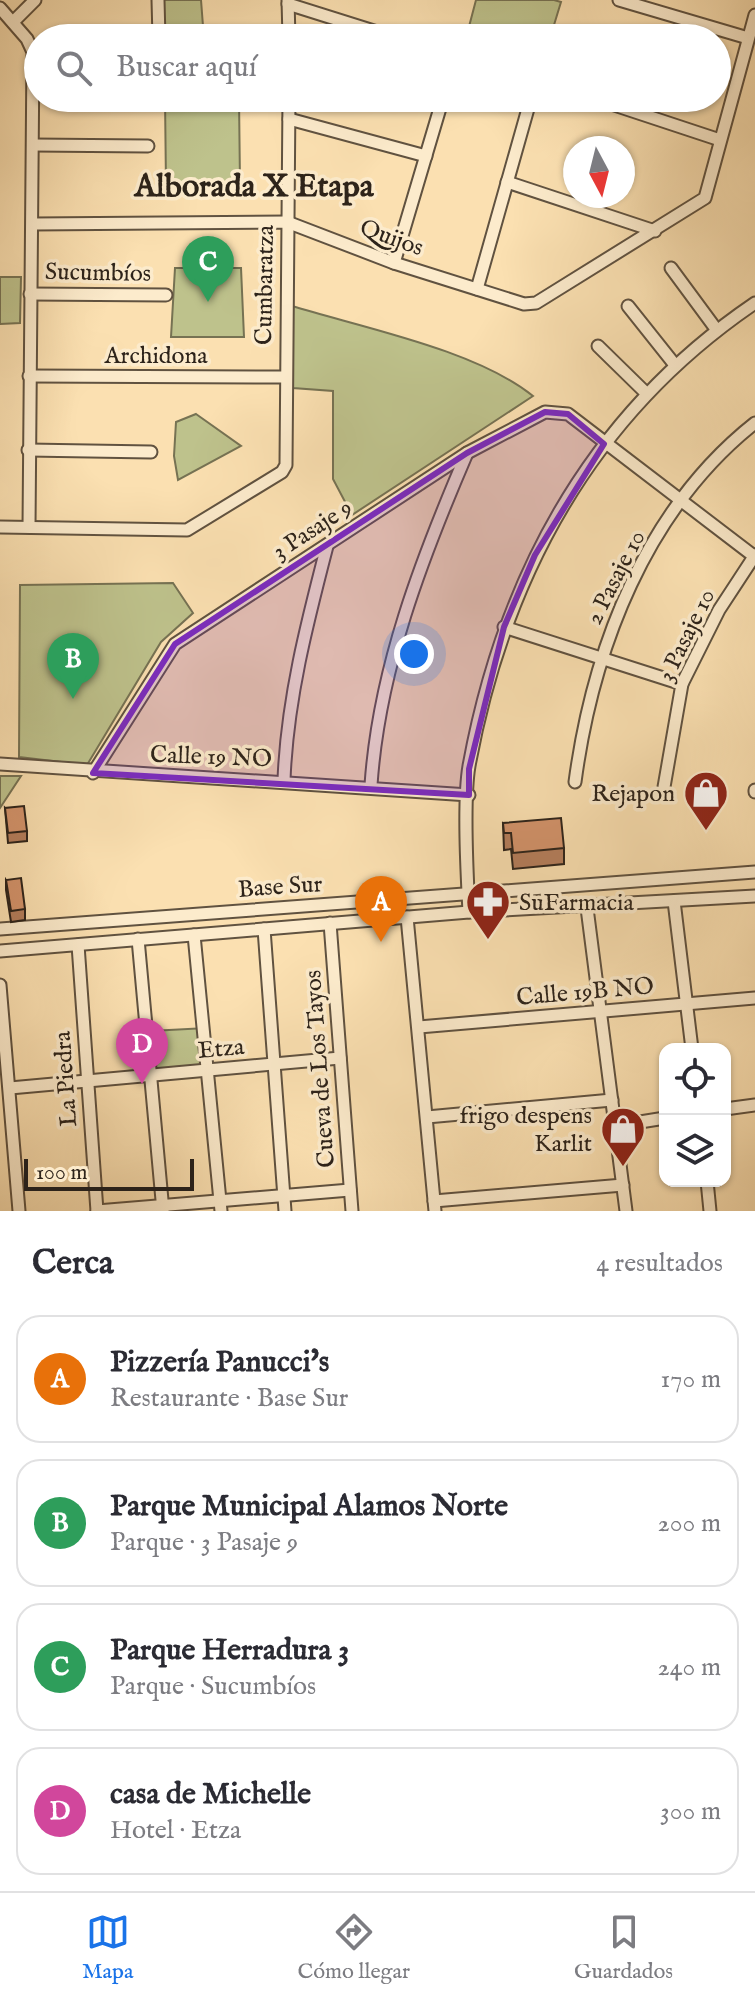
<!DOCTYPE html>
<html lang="es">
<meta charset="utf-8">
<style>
body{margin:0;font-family:"IM FELL English",serif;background:#f2f2f3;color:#2b2b33}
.controls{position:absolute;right:24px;bottom:24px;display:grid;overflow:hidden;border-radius:16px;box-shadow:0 2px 6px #0004}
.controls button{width:72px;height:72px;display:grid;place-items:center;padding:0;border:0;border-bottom:2px solid #e1e1e2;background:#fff;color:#2b2b33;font:40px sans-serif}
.compass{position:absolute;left:563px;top:136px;width:72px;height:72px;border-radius:50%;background:#fff;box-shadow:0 2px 6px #0004;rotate:173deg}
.scale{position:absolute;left:24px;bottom:20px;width:170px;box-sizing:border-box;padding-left:8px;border:4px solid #2d231a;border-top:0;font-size:22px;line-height:28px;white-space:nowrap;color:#2d231a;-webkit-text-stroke:6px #fcebcc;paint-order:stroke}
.you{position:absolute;left:414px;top:654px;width:28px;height:28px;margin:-20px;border:6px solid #fff;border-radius:50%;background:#1a73e8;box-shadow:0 0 0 12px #1a73e833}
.badge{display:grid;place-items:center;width:52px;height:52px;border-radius:50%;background:#1a73e8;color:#fff;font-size:26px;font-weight:700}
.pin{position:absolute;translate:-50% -66px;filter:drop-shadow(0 2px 4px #0008)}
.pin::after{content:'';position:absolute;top:42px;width:28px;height:24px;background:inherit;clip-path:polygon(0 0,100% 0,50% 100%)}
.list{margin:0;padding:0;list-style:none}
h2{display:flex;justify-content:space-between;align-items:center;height:104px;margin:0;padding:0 32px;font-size:34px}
h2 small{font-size:26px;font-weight:400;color:#7c7c81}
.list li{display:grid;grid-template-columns:52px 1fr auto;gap:24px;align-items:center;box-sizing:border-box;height:128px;margin:0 16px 16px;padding:0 16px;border:2px solid #e1e1e2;border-radius:24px}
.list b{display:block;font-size:30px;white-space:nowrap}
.list p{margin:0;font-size:26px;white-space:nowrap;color:#7c7c81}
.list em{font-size:26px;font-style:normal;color:#7c7c81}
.icon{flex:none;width:44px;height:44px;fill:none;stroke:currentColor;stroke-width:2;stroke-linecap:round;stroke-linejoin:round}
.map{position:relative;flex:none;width:755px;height:1211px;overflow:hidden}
.search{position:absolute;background:#fff;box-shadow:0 2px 6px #0004;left:24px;right:24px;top:24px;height:88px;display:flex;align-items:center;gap:20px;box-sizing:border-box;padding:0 28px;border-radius:44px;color:#7c7c81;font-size:30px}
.sheet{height:680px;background:#fff}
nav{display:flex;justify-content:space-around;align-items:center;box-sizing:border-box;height:112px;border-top:2px solid #e1e1e2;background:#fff;font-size:22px;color:#7c7c81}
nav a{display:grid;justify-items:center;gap:4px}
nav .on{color:#1a73e8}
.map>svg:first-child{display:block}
.green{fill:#bec28c;stroke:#767253;stroke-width:2}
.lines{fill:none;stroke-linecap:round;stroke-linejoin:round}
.minor-casing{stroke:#605240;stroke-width:15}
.minor{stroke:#fcebcc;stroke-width:11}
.wall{fill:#b57e5c;stroke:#2d231a;stroke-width:2}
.building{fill:#d3936b;stroke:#2d231a;stroke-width:2}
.marked{fill:#7b2cbf;fill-opacity:0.2;stroke:#7b2cbf;stroke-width:6;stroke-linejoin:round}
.labels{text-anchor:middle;stroke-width:7;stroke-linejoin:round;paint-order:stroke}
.street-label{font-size:24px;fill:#2d231a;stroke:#fcebcc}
.poi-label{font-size:24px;fill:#2d231a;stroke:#fcebcc;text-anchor:end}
.district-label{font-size:32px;font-weight:bold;fill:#2d231a;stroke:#fcebcc}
</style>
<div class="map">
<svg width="755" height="1211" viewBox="0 0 755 1211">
<rect width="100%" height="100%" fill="#fbe0b1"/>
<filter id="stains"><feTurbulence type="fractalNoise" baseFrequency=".0025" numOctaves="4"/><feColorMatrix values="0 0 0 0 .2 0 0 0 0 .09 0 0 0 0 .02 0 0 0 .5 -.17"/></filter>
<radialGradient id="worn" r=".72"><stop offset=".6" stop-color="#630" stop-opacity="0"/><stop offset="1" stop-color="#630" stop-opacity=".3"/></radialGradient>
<g class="green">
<path d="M163,0H201L203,26H276V38H164Z"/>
<path d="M476,0H554L561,2L550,38H466Z"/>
<path d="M165,98H239L240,184L166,185Z"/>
<path d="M175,268H241L244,337H171Z"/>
<path d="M0,277H21L20,323L0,324Z"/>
<path d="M292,306C364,328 476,350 533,396L352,515L333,479V391L293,388Z"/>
<path d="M196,414L241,446L178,480L174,456L176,422Z"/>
<path d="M173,583L193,613L161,642L87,765L19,757L20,585Z"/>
<path d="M0,776H21L0,808Z"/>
<path d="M206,1028L207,1066L152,1071L151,1031Z"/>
</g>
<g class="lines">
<g class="minor-casing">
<g id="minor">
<path d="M158,0L159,38"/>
<path d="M288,0L289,38"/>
<path d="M619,0L748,38"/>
<path d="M288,4L396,38"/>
<path d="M0,8L27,39L33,52L29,527"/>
<path d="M13,22L35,0"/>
<path d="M593,98L720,140"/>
<path d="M289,119L426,156"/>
<path d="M33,145L148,146"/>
<path d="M507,182L655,231"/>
<path d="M34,224L287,222L394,263L524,304L536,303L705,198L755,15"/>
<path d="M394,263L443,98"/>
<path d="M671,268L716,329"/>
<path d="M477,289L531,98"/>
<path d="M30,294L166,295"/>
<path d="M628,306L675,365"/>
<path d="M598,346L646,393"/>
<path d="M29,376L284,377"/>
<path d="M28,450L151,452"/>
<path d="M0,527L187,530L282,472L286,465L289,98"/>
<path d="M504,627L682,684"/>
<path d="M0,764L469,795"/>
<path d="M93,773L175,644L467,453L545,412L568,414L755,557"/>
<path d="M284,780C287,700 307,623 327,546"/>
<path d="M575,782C593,648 646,509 755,423"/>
<path d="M371,785C379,669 421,560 467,453"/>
<path d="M664,787L682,684L719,610L755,555"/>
<path d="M755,792V790"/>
<path d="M674,901L692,1049"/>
<path d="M587,908L626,1211"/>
<path d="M469,912C467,874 463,801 469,766C504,575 593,413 755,303"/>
<path d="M407,917L435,1211"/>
<path d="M330,923L352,1211"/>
<path d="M0,929L755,872"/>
<path d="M264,929L285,1211"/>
<path d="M194,935L221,1211"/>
<path d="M138,939L163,1211"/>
<path d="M78,945L97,1211"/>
<path d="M0,951L469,912L755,896"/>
<path d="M0,985L19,1211"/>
<path d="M419,1027L755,998"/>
<path d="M10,1088L340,1058"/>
<path d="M725,1109L755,1105"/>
<path d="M427,1117L612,1100"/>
<path d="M615,1126L665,1118"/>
<path d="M707,1181L710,1211"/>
<path d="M434,1201L623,1185"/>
<path d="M97,1211L350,1190"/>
</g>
</g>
<use href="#minor" class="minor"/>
</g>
<g class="wall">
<path d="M5,808L27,831V841L8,843Z"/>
<path d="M503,823L564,848V864L513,869L511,849L504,850Z"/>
<path d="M6,880L25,909V920L11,922L6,890Z"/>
</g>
<g class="building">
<path d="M24,806L27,831L8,833L5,808Z"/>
<path d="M561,818L564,848L513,853L511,833H504L503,823Z"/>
<path d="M21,878L25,909L11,911L6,880Z"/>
</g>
<path class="marked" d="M545,412L568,414L604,444L535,555L504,627L469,769V795L93,773L175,644L467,453Z"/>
<defs>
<g id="shop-pin" transform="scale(2.3)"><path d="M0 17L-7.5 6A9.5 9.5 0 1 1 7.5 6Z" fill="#8f2418" stroke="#fcebcc"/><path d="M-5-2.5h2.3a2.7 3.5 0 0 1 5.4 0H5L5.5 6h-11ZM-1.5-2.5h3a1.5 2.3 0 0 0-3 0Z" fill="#fff"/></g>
<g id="pharmacy-pin" transform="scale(2.3)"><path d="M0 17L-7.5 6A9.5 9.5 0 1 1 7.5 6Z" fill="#8f2418" stroke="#fcebcc"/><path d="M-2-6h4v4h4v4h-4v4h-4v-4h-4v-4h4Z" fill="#fff"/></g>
</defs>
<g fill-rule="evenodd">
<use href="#shop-pin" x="706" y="793"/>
<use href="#pharmacy-pin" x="488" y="902"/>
<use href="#shop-pin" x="623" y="1129"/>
</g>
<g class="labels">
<g class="street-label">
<text transform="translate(392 237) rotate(20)" y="8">Quijos</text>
<text transform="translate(98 272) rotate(1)" y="8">Sucumbíos</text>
<text transform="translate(264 285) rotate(-89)" y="8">Cumbaratza</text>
<text x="156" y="363">Archidona</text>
<text transform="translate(312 529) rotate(-33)" y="8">3 Pasaje 9</text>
<text transform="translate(615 577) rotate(-63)" y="8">2 Pasaje 10</text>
<text transform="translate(686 635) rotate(-64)" y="8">3 Pasaje 10</text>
<text transform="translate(211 756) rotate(2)" y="8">Calle 19 NO</text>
<text transform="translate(280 886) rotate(-4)" y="8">Base Sur</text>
<text transform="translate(585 991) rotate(-5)" y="8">Calle 19B NO</text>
<text transform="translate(221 1048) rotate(-5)" y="8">Etza</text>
<text transform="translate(319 1069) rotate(-94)" y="8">Cueva de Los Tayos</text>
<text transform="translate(65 1079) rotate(-94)" y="8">La Piedra</text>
</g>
<g class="poi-label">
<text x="675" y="801">Rejapon</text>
<text x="519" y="910" text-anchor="start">SuFarmacia</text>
<text x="592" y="1123">frigo despens<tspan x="592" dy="28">Karlit</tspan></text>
</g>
<g class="district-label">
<text x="254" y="196">Alborada X Etapa</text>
</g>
</g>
<rect width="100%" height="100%" filter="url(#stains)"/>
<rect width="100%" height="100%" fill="url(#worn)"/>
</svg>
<div class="controls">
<button><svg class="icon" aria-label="locate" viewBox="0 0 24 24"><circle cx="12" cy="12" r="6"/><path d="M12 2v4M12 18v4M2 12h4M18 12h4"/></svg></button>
<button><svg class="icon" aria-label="layers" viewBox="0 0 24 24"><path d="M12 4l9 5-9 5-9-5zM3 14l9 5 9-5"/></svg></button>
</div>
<svg class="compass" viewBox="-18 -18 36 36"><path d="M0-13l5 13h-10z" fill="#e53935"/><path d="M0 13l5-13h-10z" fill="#7c7c81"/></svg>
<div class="scale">100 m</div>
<div class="you"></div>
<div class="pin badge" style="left:381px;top:942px;background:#e8710a">A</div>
<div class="pin badge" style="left:73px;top:699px;background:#2e9e5b">B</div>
<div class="pin badge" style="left:208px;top:302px;background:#2e9e5b">C</div>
<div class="pin badge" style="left:142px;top:1084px;background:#d1479c">D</div>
<div class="search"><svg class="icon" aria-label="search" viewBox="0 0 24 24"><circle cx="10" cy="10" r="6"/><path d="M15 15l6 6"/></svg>Buscar aquí</div>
</div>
<section class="sheet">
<h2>Cerca<small>4 resultados</small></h2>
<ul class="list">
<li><span class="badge" style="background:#e8710a">A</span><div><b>Pizzería Panucci's</b><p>Restaurante · Base Sur</p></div><em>170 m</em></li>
<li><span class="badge" style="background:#2e9e5b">B</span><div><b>Parque Municipal Alamos Norte</b><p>Parque · 3 Pasaje 9</p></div><em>200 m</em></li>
<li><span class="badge" style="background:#2e9e5b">C</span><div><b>Parque Herradura 3</b><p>Parque · Sucumbíos</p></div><em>240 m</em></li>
<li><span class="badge" style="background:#d1479c">D</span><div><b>casa de Michelle</b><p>Hotel · Etza</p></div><em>300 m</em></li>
</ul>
</section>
<nav>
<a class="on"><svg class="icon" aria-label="map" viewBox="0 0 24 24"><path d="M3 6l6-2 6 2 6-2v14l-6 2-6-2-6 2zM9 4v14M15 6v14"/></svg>Mapa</a>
<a><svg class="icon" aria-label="directions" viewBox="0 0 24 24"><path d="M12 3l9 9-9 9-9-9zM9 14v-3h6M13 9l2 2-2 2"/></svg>Cómo llegar</a>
<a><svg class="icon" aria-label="saved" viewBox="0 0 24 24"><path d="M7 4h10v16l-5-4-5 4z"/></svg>Guardados</a>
</nav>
